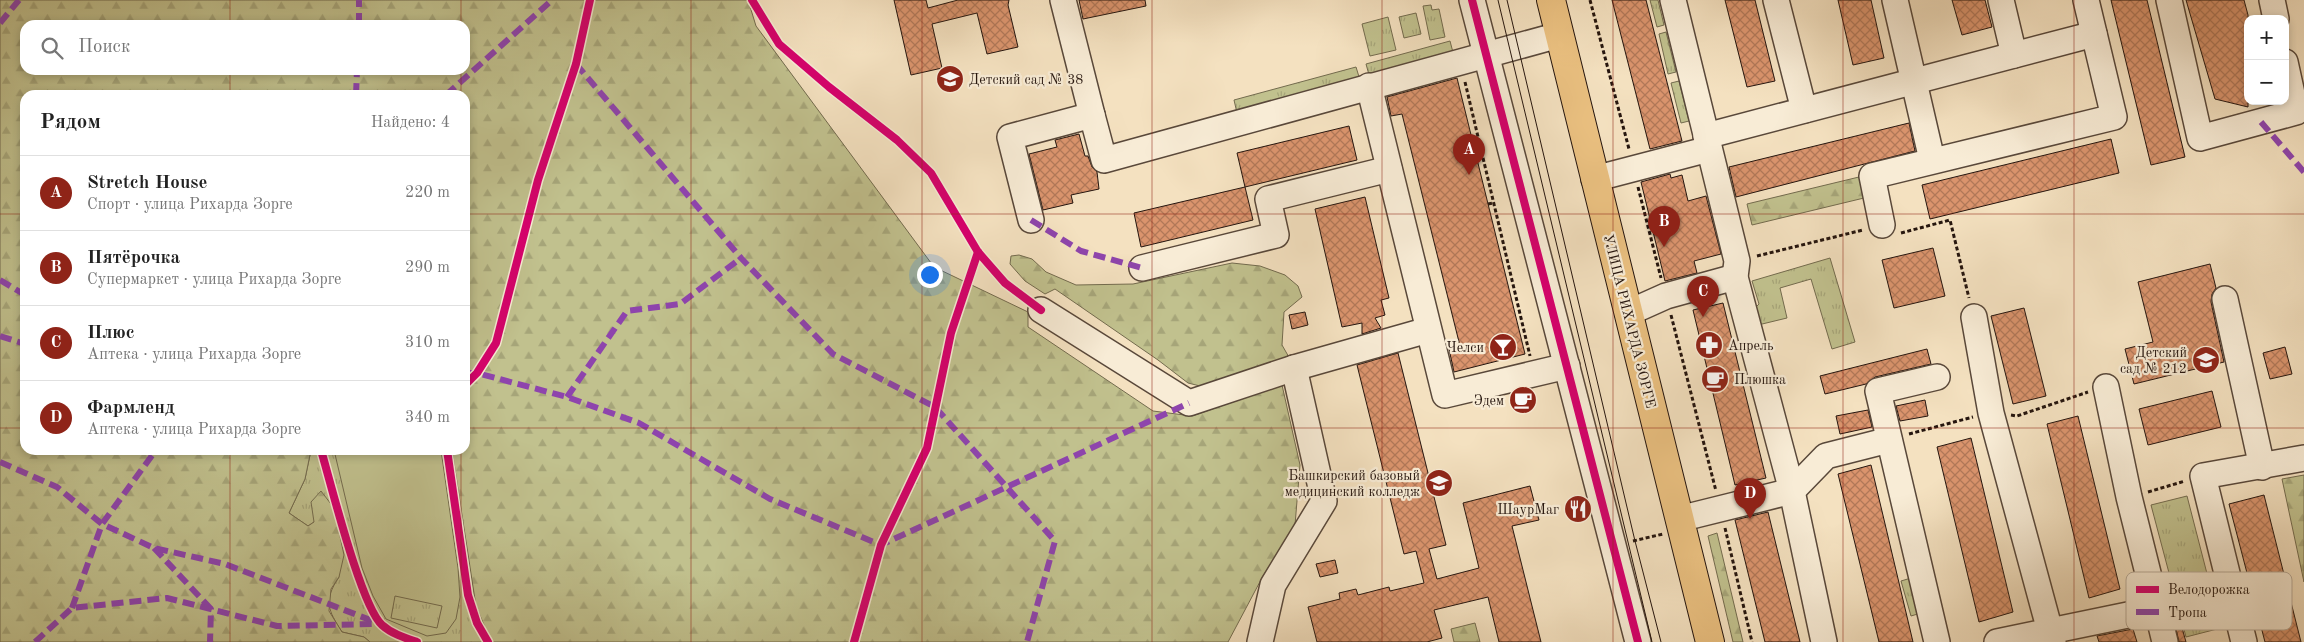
<!DOCTYPE html>
<html lang="ru">
<meta charset="utf-8">
<style>
body{margin:0;font-family:"Old Standard TT",serif;background:#f2f2f2;color:#222}
.controls{position:absolute;right:15px;top:15px;display:grid;overflow:hidden;border-radius:10px;box-shadow:0 2px 8px #0003}
.controls button{width:45px;height:45px;display:grid;place-items:center;padding:0;border:0;border-bottom:1px solid #e0e0e0;background:#fff;color:#222;font:25px sans-serif}
.you{position:absolute;left:929px;top:274px;width:18px;height:18px;margin:-12px;border:4px solid #fff;border-radius:50%;background:#1a73e8;box-shadow:0 0 0 8px #1a73e833}
.badge{display:grid;place-items:center;width:32px;height:32px;border-radius:50%;background:#8f2418;color:#fff;font-size:16px;font-weight:700}
.pin{position:absolute;translate:-50% -41px;filter:drop-shadow(0 1px 2px #0008)}
.pin::after{content:'';position:absolute;top:26px;width:18px;height:15px;background:inherit;clip-path:polygon(0 0,100% 0,50% 100%)}
.list{margin:0;padding:0;list-style:none}
h2{display:flex;justify-content:space-between;align-items:center;height:65px;margin:0;padding:0 20px;font-size:21px}
h2 small{font-size:16px;font-weight:400;color:#767676}
.list li{display:grid;grid-template-columns:32px 1fr auto;gap:15px;align-items:center;box-sizing:border-box;height:75px;padding:0 20px;border-top:1px solid #e0e0e0}
.list b{display:block;font-size:19px;white-space:nowrap}
.list p{margin:0;font-size:16px;white-space:nowrap;color:#767676}
.list em{font-size:16px;font-style:normal;color:#767676}
.icon{flex:none;width:28px;height:28px;fill:none;stroke:currentColor;stroke-width:2;stroke-linecap:round;stroke-linejoin:round}
.map{position:relative;flex:none;width:2304px;height:642px;overflow:hidden}
.search{position:absolute;background:#fff;box-shadow:0 2px 8px #0003;left:20px;top:20px;width:450px;height:55px;display:flex;align-items:center;gap:12px;box-sizing:border-box;padding:0 18px;border-radius:15px;color:#767676;font-size:19px}
.panel{position:absolute;background:#fff;box-shadow:0 2px 8px #0003;left:20px;top:90px;width:450px;height:365px;border-radius:15px}
.map>svg:first-child{display:block}
.grass{fill:url(#grass-tufts);stroke:#736b4e}
.forest{fill:url(#forest-firs);stroke:#736b4e;fill-rule:evenodd}
.pitch{fill:#c1c18e;stroke:#736b4e;fill-rule:evenodd}
.building{fill:url(#building-cross-hatch);stroke:#25150e}
.lines{fill:none;stroke-linecap:round;stroke-linejoin:round}
.minor-casing{stroke:#59483a;stroke-width:28}
.major-casing{stroke:#25150e;stroke-width:30}
.path{stroke:#25150e;stroke-width:3;stroke-dasharray:4 2.5;stroke-linecap:butt}
.minor{stroke:#f8ecd6;stroke-width:25}
.major{stroke:#eac080;stroke-width:28}
.tram{stroke:#25150e;stroke-width:1}
.quiet{stroke:#8e44ad;stroke-width:6;stroke-dasharray:12 6;stroke-linecap:butt}
.cycleway-casing{stroke:#f8ecd6;stroke-width:11}
.cycleway{stroke:#d6006c;stroke-width:8}
.grid{fill:none;stroke:#8f2418;stroke-width:1;stroke-opacity:0.55}
.labels{text-anchor:middle;stroke-width:4.5;stroke-linejoin:round;paint-order:stroke}
.poi-label{font-size:14px;fill:#25150e;stroke:#f8ecd6;text-anchor:end}
.street-label{font-size:14px;fill:#25150e;stroke:#f8ecd6}
.key{fill:#f8ecd6;stroke:#b9ac9a;stroke-width:1}
.key-label{font-size:14px;fill:#25150e}
</style>
<div class="map">
<svg width="2304" height="642" viewBox="0 0 2304 642">
<defs>
<pattern id="grass-tufts" width="24" height="20" patternUnits="userSpaceOnUse" patternTransform="scale(1.25)"><rect width="24" height="20" fill="#c1c18e"/><path d="M3 7l-1-3M5 7V3M7 7l1-3M15 17l-1-3M17 17v-4M19 17l1-3" fill="none" stroke="#a6a579"/></pattern>
<pattern id="forest-firs" width="22" height="20" patternUnits="userSpaceOnUse" patternTransform="scale(1.25)"><rect width="22" height="20" fill="#c1c18e"/><path d="M5 1l3.5 6h-7zM16 11l3.5 6h-7z" fill="#a6a579"/></pattern>
<pattern id="building-cross-hatch" width="8" height="8" patternUnits="userSpaceOnUse" patternTransform="scale(1.25)"><rect width="8" height="8" fill="#da946d"/><path d="M0 0l8 8M0 8l8-8" fill="none" stroke="#b17858"/></pattern>
</defs>
<rect width="100%" height="100%" fill="#f4e1c0"/>
<filter id="stains"><feTurbulence type="fractalNoise" baseFrequency=".004" numOctaves="4"/><feColorMatrix values="0 0 0 0 .2 0 0 0 0 .09 0 0 0 0 .02 0 0 0 .5 -.17"/></filter>
<radialGradient id="worn" r=".72"><stop offset=".6" stop-color="#630" stop-opacity="0"/><stop offset="1" stop-color="#630" stop-opacity=".3"/></radialGradient>
<g class="grass">
<path d="M1650,0H1658L1664,25L1657,27Z"/>
<path d="M1431,5L1432,10L1439,9L1445,37L1430,40L1423,6Z"/>
<path d="M1416,13L1421,34L1404,38L1399,17Z"/>
<path d="M1388,17L1396,50L1370,56L1362,24Z"/>
<path d="M1666,32L1676,72L1668,74L1659,34Z"/>
<path d="M1450,41L1455,60L1371,82L1366,64Z"/>
<path d="M1356,67L1360,80L1237,113L1234,100Z"/>
<path d="M1679,81L1689,121L1681,123L1671,83Z"/>
<path d="M1830,258L1855,342L1832,349L1811,279L1780,288L1787,318L1758,325L1754,309L1759,304L1752,281Z"/>
<path d="M311,450H452L476,606L484,625L486,642H370L364,637L342,632C328,610 323,601 339,577L314,522L308,526L289,513L305,479Z"/>
<path d="M2187,496L2221,628L2186,637L2151,505Z"/>
<path d="M1911,578L1921,613L1911,616L1901,581Z"/>
</g>
<g class="forest">
<path d="M0,0H748L756,26L934,267L1028,312V327L1153,411L1192,416L1282,385L1300,465L1295,525L1263,576L1228,642H486L484,625L476,606L452,450H465V95H25V450H311L305,479L289,513L308,526L314,522L311,502L321,491L334,508L344,555L339,577L331,589L329,611L342,632L364,637L370,642H0ZM25,25H465V70H25Z"/>
<path d="M1859,177L1864,198L1752,225L1747,204Z"/>
<path d="M1019,255L1032,259L1046,272L1076,285L1133,284L1232,263L1260,266L1285,275L1298,286L1302,297L1284,312L1282,345L1290,359L1204,387L1188,383L1158,360L1055,289L1045,294L1025,281L1010,264L1011,256Z"/>
<path d="M2304,475V582L2282,479Z"/>
<path d="M1717,533L1743,642H1733L1708,536Z"/>
<path d="M1475,623L1480,642H1454L1451,629Z"/>
</g>
<path class="pitch" d="M334,450H441L458,568L460,597L456,619L446,633L427,636L386,619L373,596L362,568ZM395,596L442,606L437,628L391,618Z"/>
<g class="building">
<path d="M894,0H926L928,8L958,0H1009L1008,5L1018,47L987,54L977,13L932,24L942,68L911,75Z"/>
<path d="M1079,0H1145L1146,6L1083,19Z"/>
<path d="M1612,0H1646L1682,141L1650,149Z"/>
<path d="M1725,0H1755L1775,81L1747,87Z"/>
<path d="M1838,0H1871L1884,58L1853,65Z"/>
<path d="M1952,0H1985L1992,27L1962,35Z"/>
<path d="M2111,0H2147L2185,157L2151,165Z"/>
<path d="M2186,0H2244L2248,15V107L2215,99Z"/>
<path d="M1457,78L1525,354L1454,372L1449,349L1460,346L1402,114L1391,116L1387,97Z"/>
<path d="M1909,123L1915,151L1736,197L1729,167Z"/>
<path d="M1349,126L1357,160L1245,187L1237,153Z"/>
<path d="M1079,134L1085,156H1088L1092,167L1097,172L1099,189L1071,195L1073,203L1043,210L1029,154L1057,147L1055,140Z"/>
<path d="M2111,139L2119,173L1930,219L1922,185Z"/>
<path d="M1670,174L1671,178L1682,175L1688,201L1706,196L1721,254L1694,261L1697,273L1665,281L1641,182Z"/>
<path d="M1245,187L1253,220L1141,247L1134,213Z"/>
<path d="M1365,197L1389,298L1381,300L1385,315L1375,318L1381,328L1362,334V323L1342,327L1315,209Z"/>
<path d="M1933,248L1945,296L1894,308L1882,260Z"/>
<path d="M2210,264L2216,288L2212,294L2211,302L2224,362L2134,384L2125,349L2153,342L2138,282Z"/>
<path d="M1723,303L1766,478L1735,485L1693,310Z"/>
<path d="M2024,308L2046,396L2013,404L1991,316Z"/>
<path d="M1305,312L1308,325L1292,329L1289,315Z"/>
<path d="M2285,347L2292,374L2270,379L2263,353Z"/>
<path d="M1927,349L1931,364L1875,377L1866,384L1825,394L1820,376Z"/>
<path d="M1398,353L1446,545L1429,549L1437,579L1479,568L1463,503L1530,486L1539,520L1512,526L1541,642H1499L1488,597L1434,610L1442,638L1427,642H1317L1308,607L1340,599L1339,593L1356,589L1358,595L1389,587L1390,591L1424,583L1416,551L1404,554L1357,365Z"/>
<path d="M2212,391L2221,427L2148,445L2139,409Z"/>
<path d="M1925,400L1928,416L1900,421L1896,406Z"/>
<path d="M1868,410L1872,427L1840,434L1836,416Z"/>
<path d="M2078,416L2120,589L2089,598L2047,424Z"/>
<path d="M1971,438L2013,612L1979,622L1937,447Z"/>
<path d="M1871,465L1886,528L1913,642H1879L1838,474Z"/>
<path d="M2264,495L2301,642H2265L2229,504Z"/>
<path d="M1768,512L1796,626L1800,642H1765L1735,520Z"/>
<path d="M1335,560L1338,573L1320,577L1316,564Z"/>
<path d="M2177,610L2186,642H2179L2172,611Z"/>
<path d="M2133,629L2137,642H2099L2097,636Z"/>
</g>
<g class="lines">
<g class="minor-casing">
<g id="minor">
<path d="M1472,0L1638,642"/>
<path d="M1673,0L1737,261L1735,277L1792,491L1824,642"/>
<path d="M1776,0L1804,110"/>
<path d="M1895,0L1932,160"/>
<path d="M2001,0L2014,55"/>
<path d="M2169,0L2200,138L2296,112L2285,62"/>
<path d="M2272,0L2276,19"/>
<path d="M1369,86L1445,395L1567,366"/>
<path d="M1092,115L1104,160L1559,35"/>
<path d="M1706,136L2094,34"/>
<path d="M1594,179L1709,149"/>
<path d="M1031,220L1010,137L1092,115L1063,0"/>
<path d="M1882,225L1872,176L2114,117L2086,0"/>
<path d="M1142,268L1276,235L1268,199L1389,169"/>
<path d="M2225,299L2262,467"/>
<path d="M1041,310L1189,403L1294,368L1428,330"/>
<path d="M1628,313L1666,296L1735,277"/>
<path d="M1974,317L1991,413L2053,642"/>
<path d="M1937,377L1878,391L1937,642"/>
<path d="M2106,387L2129,497L2157,609"/>
<path d="M1679,519L1792,491L1826,456L1889,440"/>
<path d="M1260,642L1273,585L1324,501L1294,368"/>
<path d="M1997,642L2157,609L2165,642"/>
<path d="M2244,642L2203,476L2304,458"/>
</g>
</g>
<g class="major-casing">
<path id="major" d="M1551,0L1710,642"/>
</g>
<g class="path">
<path d="M1590,0L1629,149"/>
<path d="M1465,82L1530,356"/>
<path d="M1638,187L1661,278"/>
<path d="M1488,204L1494,203"/>
<path d="M1901,233L1950,220L1969,298"/>
<path d="M1757,256L1863,230"/>
<path d="M1671,315L1716,491"/>
<path d="M2011,415L2017,416L2088,392"/>
<path d="M1909,434L1973,417"/>
<path d="M2148,492L2185,481"/>
<path d="M1725,528L1752,642"/>
<path d="M1633,541L1663,534"/>
</g>
<use href="#minor" class="minor"/>
<use href="#major" class="major"/>
<g class="tram">
<path d="M1498,0L1652,642"/>
<path d="M1507,0L1635,541L1661,642"/>
</g>
<g class="quiet">
<path d="M0,23L19,0"/>
<path d="M359,25V0"/>
<path d="M576,64L741,258L833,354L935,407L1055,541L1027,642"/>
<path d="M356,95L357,70"/>
<path d="M446,95L552,0"/>
<path d="M2261,122L2304,172"/>
<path d="M1031,220L1081,251L1142,268"/>
<path d="M0,280L25,295"/>
<path d="M0,336L25,344"/>
<path d="M465,373H477L567,397L639,423L770,499L881,545L1189,403"/>
<path d="M567,397L627,311L680,304L741,258"/>
<path d="M0,462L57,487L102,524L154,548L225,564L378,623"/>
<path d="M154,548L211,609L210,642"/>
<path d="M72,608L102,524L156,450"/>
<path d="M35,642L72,608L167,598L277,626L376,624"/>
</g>
<g class="cycleway-casing">
<g id="cycleway">
<path d="M752,0L779,44L829,87L897,140L931,173L978,252L1005,283L1041,310"/>
<path d="M1472,0L1638,642"/>
<path d="M465,385L477,373L496,343L538,180L576,64L590,0"/>
<path d="M321,450C331,484 361,606 382,625C392,634 405,638 417,642"/>
<path d="M447,450L468,595L477,623L488,642"/>
<path d="M854,642L881,545L927,448L951,333L978,252"/>
</g>
</g>
<use href="#cycleway" class="cycleway"/>
</g>
<path class="grid" d="M230,0V25M461,0V25M691,0V642M922,0V642M1152,0V642M1382,0V642M1613,0V642M1843,0V642M2074,0V642M230,70V95M461,70V95M0,214H25M465,214H2304M0,428H25M465,428H2304M230,450V642M461,450V642"/>
<defs>
<g id="school-disc" transform="scale(1.4375)"><circle r="9.5" fill="#8f2418" stroke="#f8ecd6"/><path d="M0-5L7-2L0 1L-7-2ZM-4 1L0 2.5L4 1V4Q0 6-4 4Z" fill="#fff"/></g>
<g id="pharmacy-disc" transform="scale(1.4375)"><circle r="9.5" fill="#8f2418" stroke="#f8ecd6"/><path d="M-2-6h4v4h4v4h-4v4h-4v-4h-4v-4h4Z" fill="#fff"/></g>
<g id="bar-disc" transform="scale(1.4375)"><circle r="9.5" fill="#8f2418" stroke="#f8ecd6"/><path d="M-6-5H6L.8 .8V4.5H3.5V6h-7V4.5H-.8V.8Z" fill="#fff"/></g>
<g id="cafe-disc" transform="scale(1.4375)"><circle r="9.5" fill="#8f2418" stroke="#f8ecd6"/><path d="M-5.5-4.5H6V0H3Q3 3.5 0 3.5H-2.5Q-5.5 3.5-5.5 0ZM3-3.2v2h1.7v-2ZM-6 4.5H4V6H-6Z" fill="#fff"/></g>
<g id="university-disc" transform="scale(1.4375)"><circle r="9.5" fill="#8f2418" stroke="#f8ecd6"/><path d="M0-5L7-2L0 1L-7-2ZM-4 1L0 2.5L4 1V4Q0 6-4 4Z" fill="#fff"/></g>
<g id="restaurant-disc" transform="scale(1.4375)"><circle r="9.5" fill="#8f2418" stroke="#f8ecd6"/><path d="M-5-6h1v4h1v-4h1v4h1v-4h1v5L-1.5 .5V6h-2V.5L-5-1ZM5-6V6H3V1.5H1.5Q1.5-4 5-6Z" fill="#fff"/></g>
</defs>
<g fill-rule="evenodd">
<use href="#school-disc" x="950" y="79"/>
<use href="#pharmacy-disc" x="1709" y="345"/>
<use href="#bar-disc" x="1503" y="347"/>
<use href="#school-disc" x="2206" y="360"/>
<use href="#cafe-disc" x="1715" y="379"/>
<use href="#cafe-disc" x="1523" y="400"/>
<use href="#university-disc" x="1439" y="483"/>
<use href="#restaurant-disc" x="1578" y="509"/>
</g>
<g class="labels">
<g class="poi-label">
<text x="969" y="84" text-anchor="start">Детский сад № 38</text>
<text x="1728" y="350" text-anchor="start">Апрель</text>
<text x="1484" y="352">Челси</text>
<text x="2187" y="357">Детский<tspan x="2187" dy="16">сад № 212</tspan></text>
<text x="1734" y="384" text-anchor="start">Плюшка</text>
<text x="1504" y="405">Эдем</text>
<text x="1420" y="480">Башкирский базовый<tspan x="1420" dy="16">медицинский колледж</tspan></text>
<text x="1559" y="514">ШаурМаг</text>
</g>
<g class="street-label">
<text transform="translate(1630 321) rotate(76)" y="5">УЛИЦА РИХАРДА ЗОРГЕ</text>
</g>
</g>
<rect x="2126" y="572" width="166" height="58" rx="8" class="key"/>
<rect x="2136" y="586" width="23" height="7" fill="#d6006c"/>
<rect x="2136" y="609" width="23" height="6" fill="#8e44ad"/>
<g class="key-label">
<text x="2168" y="594">Велодорожка</text>
<text x="2168" y="617">Тропа</text>
</g>
<rect width="100%" height="100%" filter="url(#stains)"/>
<rect width="100%" height="100%" fill="url(#worn)"/>
</svg>
<div class="controls">
<button>+</button>
<button>−</button>
</div>
<div class="you"></div>
<div class="pin badge" style="left:1469px;top:175px">A</div>
<div class="pin badge" style="left:1664px;top:247px">B</div>
<div class="pin badge" style="left:1703px;top:317px">C</div>
<div class="pin badge" style="left:1750px;top:519px">D</div>
<div class="search"><svg class="icon" aria-label="search" viewBox="0 0 24 24"><circle cx="10" cy="10" r="6"/><path d="M15 15l6 6"/></svg>Поиск</div>
<section class="panel">
<h2>Рядом<small>Найдено: 4</small></h2>
<ul class="list">
<li><span class="badge">A</span><div><b>Stretch House</b><p>Спорт · улица Рихарда Зорге</p></div><em>220 m</em></li>
<li><span class="badge">B</span><div><b>Пятёрочка</b><p>Супермаркет · улица Рихарда Зорге</p></div><em>290 m</em></li>
<li><span class="badge">C</span><div><b>Плюс</b><p>Аптека · улица Рихарда Зорге</p></div><em>310 m</em></li>
<li><span class="badge">D</span><div><b>Фармленд</b><p>Аптека · улица Рихарда Зорге</p></div><em>340 m</em></li>
</ul>
</section>
</div>
